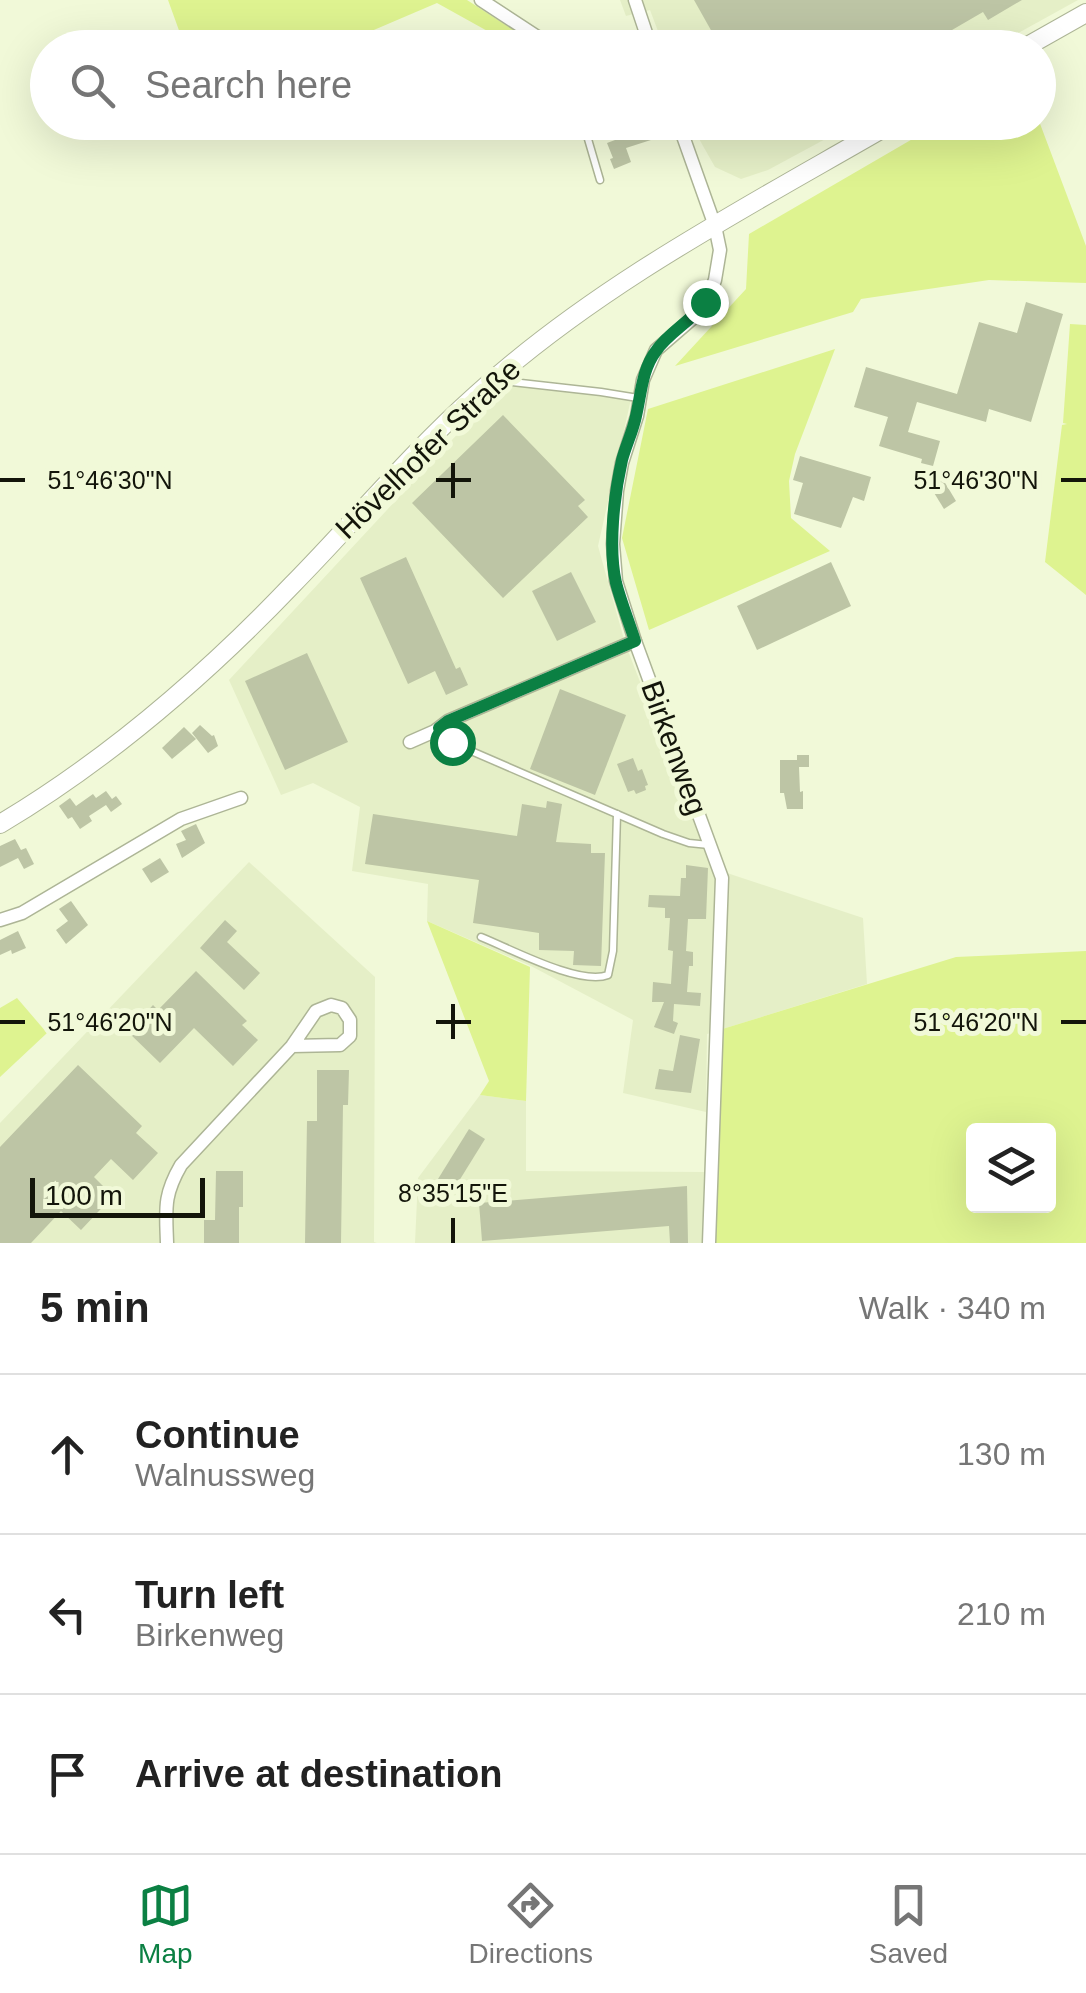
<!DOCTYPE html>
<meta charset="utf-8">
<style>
body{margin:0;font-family:Helvetica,sans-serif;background:#f2f2f2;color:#222}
.controls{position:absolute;right:30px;bottom:30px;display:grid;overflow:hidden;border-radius:10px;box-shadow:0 10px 40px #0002}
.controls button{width:90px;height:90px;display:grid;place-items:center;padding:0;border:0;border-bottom:2px solid #e0e0e0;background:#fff;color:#222;font:50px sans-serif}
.scale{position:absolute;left:30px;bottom:25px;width:175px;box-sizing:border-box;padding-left:10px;border:5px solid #13150a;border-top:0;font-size:28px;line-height:35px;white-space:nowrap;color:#13150a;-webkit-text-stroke:8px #f1f9d8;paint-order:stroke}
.stop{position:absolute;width:30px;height:30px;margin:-22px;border:8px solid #0b8043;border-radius:50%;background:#fff}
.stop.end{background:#0b8043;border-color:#fff;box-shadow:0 2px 10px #0008}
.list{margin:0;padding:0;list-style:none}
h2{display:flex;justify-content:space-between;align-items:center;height:130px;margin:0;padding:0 40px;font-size:42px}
h2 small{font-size:32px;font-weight:400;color:#767676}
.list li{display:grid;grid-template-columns:65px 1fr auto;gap:30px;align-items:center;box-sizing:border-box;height:160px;padding:0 40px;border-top:2px solid #e0e0e0}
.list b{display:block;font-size:38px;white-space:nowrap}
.list p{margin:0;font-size:32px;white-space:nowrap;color:#767676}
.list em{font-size:32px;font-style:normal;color:#767676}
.icon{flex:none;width:55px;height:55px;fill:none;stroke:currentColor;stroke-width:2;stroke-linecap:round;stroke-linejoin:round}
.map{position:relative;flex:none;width:1086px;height:1243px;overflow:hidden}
.search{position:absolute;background:#fff;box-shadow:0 10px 40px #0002;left:30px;right:30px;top:30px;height:110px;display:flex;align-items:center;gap:25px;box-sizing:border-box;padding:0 35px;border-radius:55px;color:#767676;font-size:38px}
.sheet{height:610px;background:#fff}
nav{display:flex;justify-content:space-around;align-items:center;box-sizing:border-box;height:140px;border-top:2px solid #e0e0e0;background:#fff;font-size:28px;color:#767676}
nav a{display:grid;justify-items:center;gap:5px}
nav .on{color:#0b8043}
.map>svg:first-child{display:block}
.built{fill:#e5efc7}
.green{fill:#def390;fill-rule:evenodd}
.building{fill:#bdc5a5}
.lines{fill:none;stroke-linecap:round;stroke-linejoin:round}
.service-casing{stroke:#adb596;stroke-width:9}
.minor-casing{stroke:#adb596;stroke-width:15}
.secondary-casing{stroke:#adb596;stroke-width:20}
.service{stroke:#fff;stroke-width:6}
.minor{stroke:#fff;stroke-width:12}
.secondary{stroke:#fff;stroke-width:18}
.route{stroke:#0b8043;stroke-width:12}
.ticks{fill:none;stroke:#13150a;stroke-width:4}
.labels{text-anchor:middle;stroke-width:10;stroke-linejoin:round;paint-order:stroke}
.street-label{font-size:30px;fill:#13150a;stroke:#f1f9d8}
.ticks-label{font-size:25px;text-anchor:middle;fill:#13150a;stroke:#f1f9d8;stroke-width:10;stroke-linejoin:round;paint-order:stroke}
</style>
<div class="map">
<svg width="1086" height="1243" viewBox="0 0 1086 1243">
<rect width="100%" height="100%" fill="#f1f9d8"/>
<g class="built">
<path d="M620,0H1078L991,48L664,47L650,10L626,16Z"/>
<path d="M690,123V122L855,123L768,170L741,179L715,167Z"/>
<path d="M504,384L631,399L598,546L625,643L712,868L863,918L867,984L707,1034L706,1112L623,1093L633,1020L531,966L427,921L428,884L352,871L360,807L313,783L281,795L229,680Z"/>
<path d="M249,862L375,977L374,1242L377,1243H0V1123Z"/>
<path d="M480,1095L526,1101V1171L704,1172L702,1243H415L418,1178Z"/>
</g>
<g class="green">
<path d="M168,0H467L523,36L509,43L437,3L334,47H185Z"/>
<path d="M1039,121L1086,246V283L989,280L861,299L853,312L675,366L746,289L749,234L940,123Z"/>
<path d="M1070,324L1086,325V595L1045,562L1062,425L1067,424L1063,423Z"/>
<path d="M835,349L795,454L789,481L791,518L830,551L649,630L622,538L648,409Z"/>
<path d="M427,921L530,967L526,1101L480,1095L489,1081Z"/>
<path d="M1086,951V1243H712L716,1031L956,957ZM974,1130H1048V1206H974Z"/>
<path d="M17,998L47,1033L0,1077V1008Z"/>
</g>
<g class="building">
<path d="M694,0H1022L988,20L983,12L921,48H761L758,42L749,48H721Z"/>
<path d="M649,125L654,139L626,148L631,162L614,169L610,159L613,158L607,143L631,134L630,131Z"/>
<path d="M1026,302L1063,314L1031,422L989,409L986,422L917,402L908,432L940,441L933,466L921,463L922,459L879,446L888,417L854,407L866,367L957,394L979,322L1017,333Z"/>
<path d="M503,415L585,500L578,506L588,517L503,598L412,503Z"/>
<path d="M800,456L871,477L864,501L853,497L841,528L794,514L803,483L793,480Z"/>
<path d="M941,476L956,501L944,509L928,483Z"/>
<path d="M406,557L456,669L460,667L468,685L446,695L435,671L408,684L360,578Z"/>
<path d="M831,562L851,606L757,650L737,606Z"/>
<path d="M571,572L596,622L557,641L532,591Z"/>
<path d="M307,653L348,742L285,770L245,681Z"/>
<path d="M560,689L626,715L595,795L530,769Z"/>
<path d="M200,725L212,736L214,735L218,746L208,753L192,733Z"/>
<path d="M184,727L196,739L172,759L162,748Z"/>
<path d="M797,755H809V767H799L800,792L803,791V809H787L784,793H780V760H797Z"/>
<path d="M633,758L638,771L642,769L648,785L645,786L646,790L636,794L634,790L628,792L617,764Z"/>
<path d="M106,791L112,799L116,796L122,804L111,812L106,805L89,816L92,821L80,829L72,817L68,819L59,806L70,798L76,806L93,794L96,798Z"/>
<path d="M547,801L562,804L556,842L591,844V853H605L601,966L573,965L574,951L539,950V933L473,923L479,880L365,864L373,814L517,836L522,804L546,808Z"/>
<path d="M196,824L205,843L182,858L176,844L186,840L181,831Z"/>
<path d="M15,839L21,850L26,848L34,864L24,869L18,858L0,867V846Z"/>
<path d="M160,858L169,872L151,883L142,869Z"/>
<path d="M686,865L708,868L706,919H688L686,951L693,952V966H689L687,992L701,993L700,1006L674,1004L673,1021L678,1023L674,1034L654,1027L664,1002H652L653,982L671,984L673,951L668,950L670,918H665V908L648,907L649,895L680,896L681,878H686Z"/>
<path d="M71,901L88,925L66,944L56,930L68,921L59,909Z"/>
<path d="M225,920L237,931L227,942L260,973L244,990L200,948Z"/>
<path d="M18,931L26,948L12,954L11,950L0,955V940Z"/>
<path d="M196,971L247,1021L242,1025L258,1040L233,1066L194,1028L160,1063L128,1032L153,1005L158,1010Z"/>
<path d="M680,1035L700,1039L691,1093L655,1089L659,1069L673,1071Z"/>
<path d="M78,1065L142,1126L136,1133L158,1153L133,1180L111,1159L94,1177L113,1196L81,1230L61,1211L31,1243H0V1147Z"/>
<path d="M317,1070H349L348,1105H343L341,1243H305L307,1121H317Z"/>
<path d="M469,1129L485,1139L454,1189L438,1179Z"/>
<path d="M216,1171H243V1207H239V1243H204V1220H215Z"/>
<path d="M687,1186L688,1243H670L669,1226L482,1241L479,1203Z"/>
</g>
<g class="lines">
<g class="service-casing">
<g id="service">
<path d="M583,122L600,180"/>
<path d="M503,377L512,382L601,392L638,398"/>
<path d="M439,728L452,742L462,747L663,834L689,843L709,845"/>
<path d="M481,937C511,949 580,986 608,975L613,951L617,814"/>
</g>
</g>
<g class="minor-casing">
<g id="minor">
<path d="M481,0L536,36L549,48"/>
<path d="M635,0L651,48"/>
<path d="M678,122L715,226L720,250L715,280L710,293L693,318L656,350L643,380L637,416L622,463L617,491L613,544L616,581L635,641L722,878L709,1243"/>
<path d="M410,742L435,731L448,721L635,641"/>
<path d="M0,920L22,913L181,819L241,798"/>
<path d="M167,1243C166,1209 163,1196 181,1165L292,1046L316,1011L331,1005L342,1008L350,1020V1036L340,1045L292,1046"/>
</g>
</g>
<g class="secondary-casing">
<g id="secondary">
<path d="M1024,48L1086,13"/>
<path d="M0,824C109,759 204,677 292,585C354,522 410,454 476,395C599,283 751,205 894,122"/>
</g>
</g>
<use href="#service" class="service"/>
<use href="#minor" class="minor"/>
<use href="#secondary" class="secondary"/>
</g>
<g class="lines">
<path class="route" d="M452,742L439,728L448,721L635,641C629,622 621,602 616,583C608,548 614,495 622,460C626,445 633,431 636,416C641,395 642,369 656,351C669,332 691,322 705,302"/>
</g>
<path class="ticks" d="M453,463V498M0,480H25M436,480H471M1061,480H1086M453,1004V1039M0,1022H25M436,1022H471M1061,1022H1086M453,1218V1243"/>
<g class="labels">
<g class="street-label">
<text transform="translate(428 449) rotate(-44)" y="10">Hövelhofer Straße</text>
<text transform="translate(674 748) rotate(70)" y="10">Birkenweg</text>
</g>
</g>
<g class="ticks-label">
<text x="110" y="489">51°46'30"N</text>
<text x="976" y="489">51°46'30"N</text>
<text x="110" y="1031">51°46'20"N</text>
<text x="976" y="1031">51°46'20"N</text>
<text x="453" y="1202">8°35'15"E</text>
</g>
</svg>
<div class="controls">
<button><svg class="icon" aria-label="layers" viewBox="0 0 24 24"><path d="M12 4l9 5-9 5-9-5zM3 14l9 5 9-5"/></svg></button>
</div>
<div class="scale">100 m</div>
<div class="stop" style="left:452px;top:742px"></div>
<div class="stop end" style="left:705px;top:302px"></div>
<div class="search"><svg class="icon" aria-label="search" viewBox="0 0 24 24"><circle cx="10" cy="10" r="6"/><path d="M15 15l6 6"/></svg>Search here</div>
</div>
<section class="sheet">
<h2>5 min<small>Walk · 340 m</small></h2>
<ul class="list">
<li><svg class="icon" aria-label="ahead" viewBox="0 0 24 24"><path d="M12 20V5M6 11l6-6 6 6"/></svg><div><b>Continue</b><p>Walnussweg</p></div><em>130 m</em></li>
<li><svg class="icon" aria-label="left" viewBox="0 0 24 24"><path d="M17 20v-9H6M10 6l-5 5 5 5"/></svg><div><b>Turn left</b><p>Birkenweg</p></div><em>210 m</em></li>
<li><svg class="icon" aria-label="arrive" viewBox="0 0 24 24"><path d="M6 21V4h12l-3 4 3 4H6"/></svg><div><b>Arrive at destination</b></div></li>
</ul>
</section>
<nav>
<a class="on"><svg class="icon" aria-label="map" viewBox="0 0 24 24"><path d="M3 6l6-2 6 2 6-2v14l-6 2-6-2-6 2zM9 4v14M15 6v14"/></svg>Map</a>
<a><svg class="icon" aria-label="directions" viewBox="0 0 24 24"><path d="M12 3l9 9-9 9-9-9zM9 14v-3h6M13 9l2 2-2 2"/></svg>Directions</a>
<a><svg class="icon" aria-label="saved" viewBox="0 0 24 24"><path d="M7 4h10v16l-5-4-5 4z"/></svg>Saved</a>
</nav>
